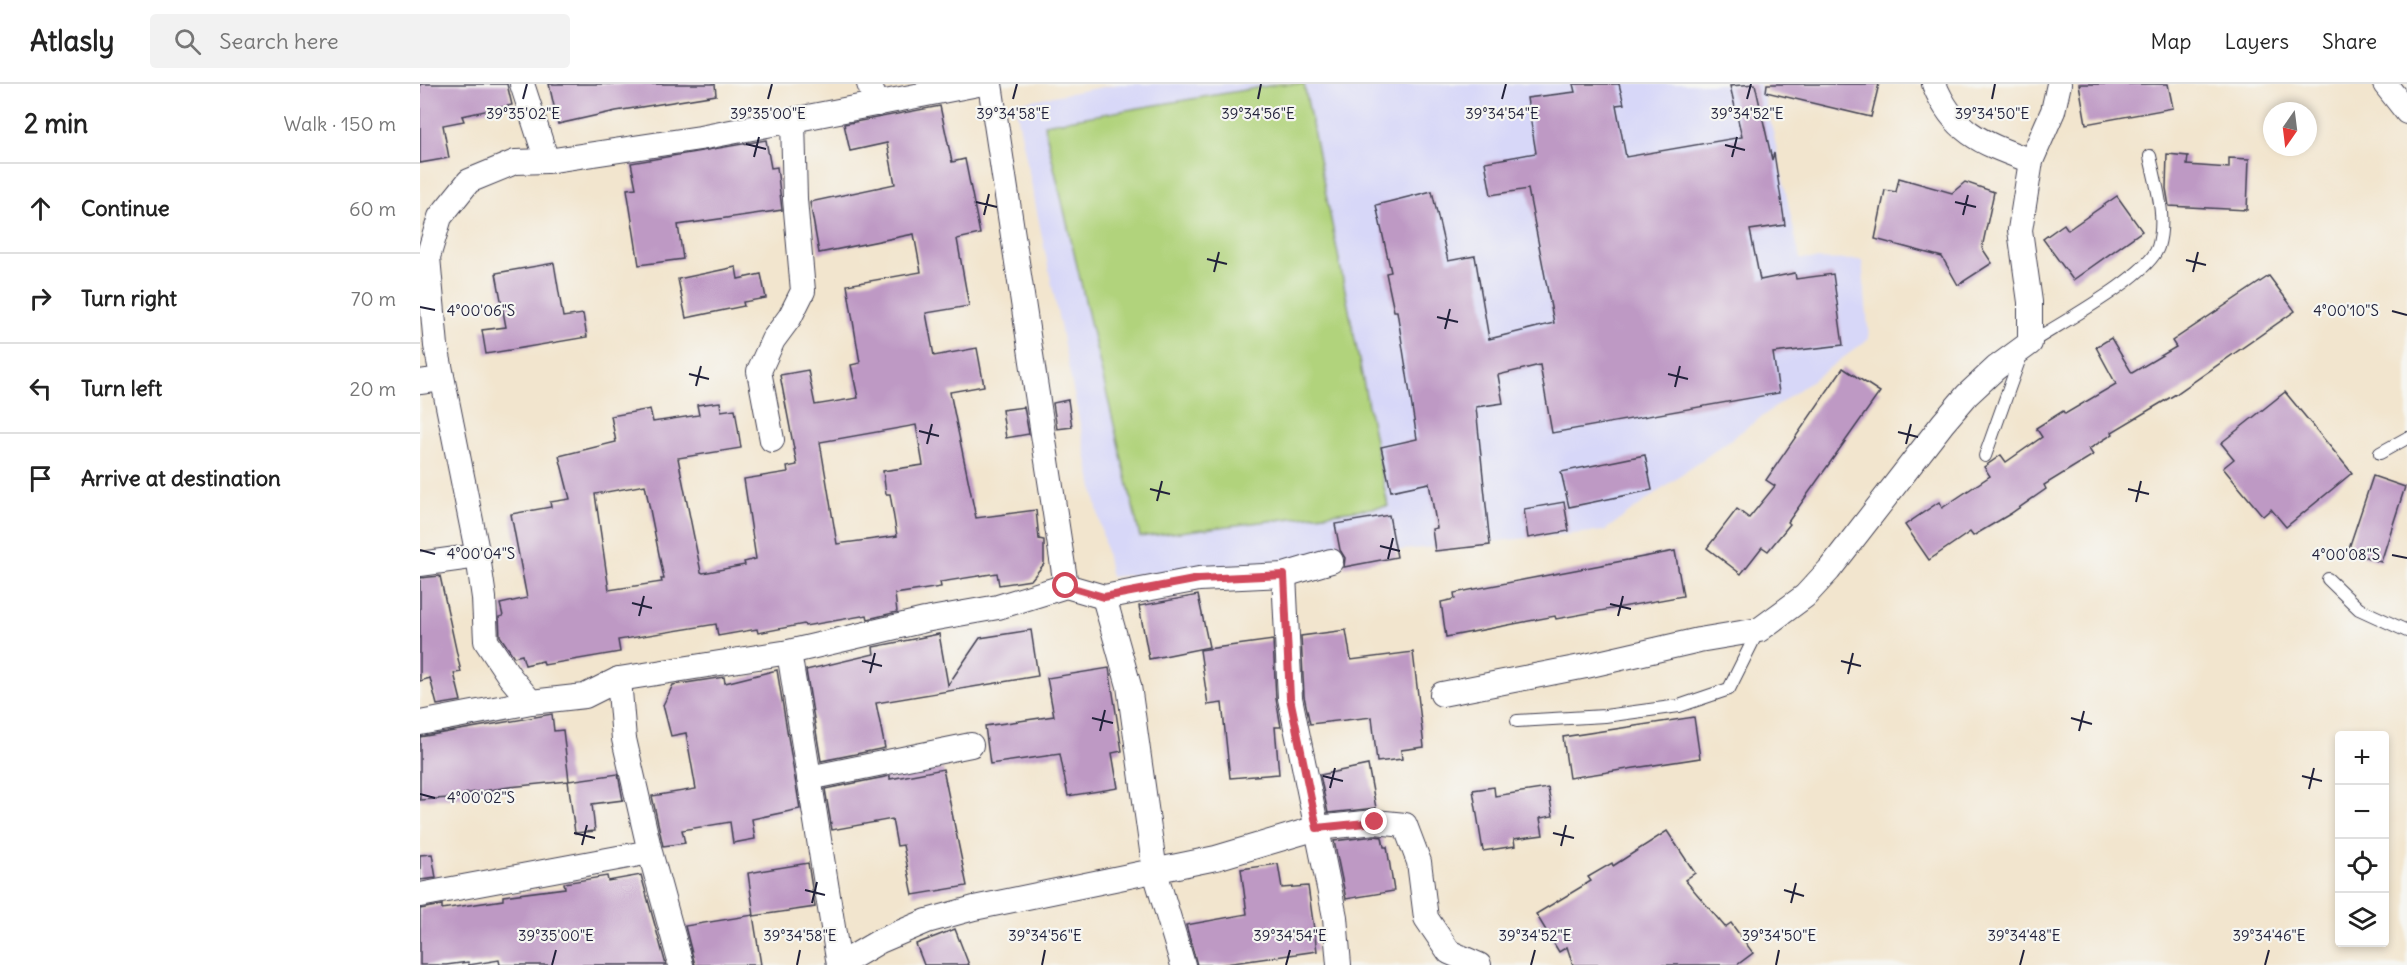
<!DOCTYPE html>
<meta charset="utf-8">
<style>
body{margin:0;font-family:Delius,sans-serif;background:#f2f2f2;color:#222}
.controls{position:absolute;right:18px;bottom:18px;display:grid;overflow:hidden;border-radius:6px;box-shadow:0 3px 9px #0003}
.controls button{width:54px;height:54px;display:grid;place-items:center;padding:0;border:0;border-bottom:2px solid #e0e0e0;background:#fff;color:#222;font:30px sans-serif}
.compass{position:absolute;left:1843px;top:18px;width:54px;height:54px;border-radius:50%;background:#fff;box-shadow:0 3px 9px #0003;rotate:194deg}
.stop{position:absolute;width:18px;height:18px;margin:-14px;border:4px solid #d1495b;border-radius:50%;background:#fff}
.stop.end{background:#d1495b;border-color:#fff;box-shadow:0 2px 6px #0008}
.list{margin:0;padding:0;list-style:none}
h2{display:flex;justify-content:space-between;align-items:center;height:78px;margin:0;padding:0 24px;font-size:26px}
h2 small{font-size:20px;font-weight:400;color:#767676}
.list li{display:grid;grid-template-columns:39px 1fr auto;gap:18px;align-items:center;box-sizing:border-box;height:90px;padding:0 24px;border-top:2px solid #e0e0e0}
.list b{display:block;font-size:22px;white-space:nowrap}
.list em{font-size:20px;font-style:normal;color:#767676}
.icon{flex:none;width:33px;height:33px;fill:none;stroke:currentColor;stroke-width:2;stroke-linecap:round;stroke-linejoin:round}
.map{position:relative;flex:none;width:1987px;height:881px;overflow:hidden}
header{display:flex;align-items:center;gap:36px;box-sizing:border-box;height:84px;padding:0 30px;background:#fff;border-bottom:2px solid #e0e0e0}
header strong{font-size:28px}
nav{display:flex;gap:33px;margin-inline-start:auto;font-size:21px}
.search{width:420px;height:54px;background:#f2f2f2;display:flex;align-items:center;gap:15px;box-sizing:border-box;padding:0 21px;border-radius:6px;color:#767676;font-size:22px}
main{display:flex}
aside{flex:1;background:#fff}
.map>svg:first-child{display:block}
.built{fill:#d7d7f8}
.pitch{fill:#b1d37c;stroke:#6a7a5c;stroke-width:1.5}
.building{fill:#be99c4;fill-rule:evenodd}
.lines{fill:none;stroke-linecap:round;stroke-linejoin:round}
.service-casing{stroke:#413f51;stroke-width:14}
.minor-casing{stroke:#413f51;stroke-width:26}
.service{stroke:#fff;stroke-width:12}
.minor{stroke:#fff;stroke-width:24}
.route{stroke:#d1495b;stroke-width:8}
.ticks{fill:none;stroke:#22223b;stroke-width:2}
.ticks-label{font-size:15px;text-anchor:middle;fill:#22223b;stroke:#f6f6f2;stroke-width:4.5;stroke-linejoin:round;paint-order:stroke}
</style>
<header>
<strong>Atlasly</strong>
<div class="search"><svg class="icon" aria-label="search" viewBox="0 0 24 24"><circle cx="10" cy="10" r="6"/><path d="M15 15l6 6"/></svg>Search here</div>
<nav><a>Map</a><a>Layers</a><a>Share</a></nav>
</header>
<main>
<aside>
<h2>2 min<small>Walk · 150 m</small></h2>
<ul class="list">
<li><svg class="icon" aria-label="ahead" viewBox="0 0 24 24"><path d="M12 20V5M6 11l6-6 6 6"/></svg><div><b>Continue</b></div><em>60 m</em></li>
<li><svg class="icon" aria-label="right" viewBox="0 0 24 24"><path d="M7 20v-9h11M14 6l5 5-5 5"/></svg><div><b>Turn right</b></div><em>70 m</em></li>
<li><svg class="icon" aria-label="left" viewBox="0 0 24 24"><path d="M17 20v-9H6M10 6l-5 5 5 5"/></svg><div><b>Turn left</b></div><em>20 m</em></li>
<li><svg class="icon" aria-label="arrive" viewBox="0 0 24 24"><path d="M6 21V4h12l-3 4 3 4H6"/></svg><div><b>Arrive at destination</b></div></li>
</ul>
</aside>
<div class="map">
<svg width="1987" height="881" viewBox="0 0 1987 881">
<rect width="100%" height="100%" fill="#f6f6f2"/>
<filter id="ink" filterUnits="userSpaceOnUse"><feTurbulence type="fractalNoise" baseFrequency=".0167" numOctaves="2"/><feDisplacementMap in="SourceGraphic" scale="12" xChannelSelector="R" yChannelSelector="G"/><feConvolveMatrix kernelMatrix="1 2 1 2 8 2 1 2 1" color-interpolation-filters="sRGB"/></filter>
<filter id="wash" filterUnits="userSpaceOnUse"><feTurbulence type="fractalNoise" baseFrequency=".008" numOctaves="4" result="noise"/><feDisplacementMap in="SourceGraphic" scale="24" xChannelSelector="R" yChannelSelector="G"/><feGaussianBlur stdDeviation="1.35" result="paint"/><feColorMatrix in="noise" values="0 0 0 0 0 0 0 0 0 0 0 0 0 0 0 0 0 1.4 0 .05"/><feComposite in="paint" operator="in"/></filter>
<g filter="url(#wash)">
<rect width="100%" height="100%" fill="#f2e5ce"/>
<path class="built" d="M699,0H1340L1352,44L1380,175L1442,176L1449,255L1184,447L691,493L595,19Z"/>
<path class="pitch" d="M860,0H884L968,422L720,453L624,40Z"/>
<g id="blocks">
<g class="building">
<path d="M0,0H87L92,21L42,32L44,37L23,41L29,74L0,79Z"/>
<path d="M129,0H295L296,11L196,27L138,40Z"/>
<path d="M1153,0H1199L1204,20L1196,21L1206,73L1322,53L1310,2L1335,0L1352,76L1354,69L1365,141L1330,146L1340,196L1375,189L1376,195L1413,190L1423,261L1353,269L1359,309L1132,349L1120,281L1078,291L1083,319L1056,323L1070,461L1015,467L1012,445L1017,444L1009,399L971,407L961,363L997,355L977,227H974L966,189L971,188L956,121L1012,107L1028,177L1055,172L1069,255L1134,239L1108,105L1071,111L1065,78L1116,69L1107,14L1155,8Z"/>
<path d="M1347,0H1459L1451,33L1346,8Z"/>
<path d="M1659,0H1748L1753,24L1666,40Z"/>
<path d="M520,22L532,78L545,75L560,150L537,155L549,222L506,229L514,272L557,264L564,302L530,308L556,434L616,426L619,455L624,456V480L611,496L579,501L577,489L520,498L521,503L475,510L477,528L448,535L447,531L385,542L384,540L338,549L337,545L298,552L296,540L198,556L200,568L124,581L123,577L105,581L102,571L94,573L80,552L79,533L83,532L80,520L107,514L91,430L131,423L130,418L150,415L139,372L196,358L191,332L230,325L233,338L279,331L277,321L300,318L301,327L315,325L321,364L258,374L281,488L283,489L325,481L324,478L336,475L324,395L368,388L367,383L377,381L360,291L388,286L395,321L438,314L431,281L440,279L427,201L501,188L494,150L399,169L390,118L475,100L467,59L430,67L424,40ZM496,341L503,381L463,387L466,410H470L477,452L417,460L400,358ZM225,401L244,495H241L242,498L189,506L175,410Z"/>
<path d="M346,56L351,84L357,83L362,126L258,141L263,175L219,181L207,105L216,104L211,79Z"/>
<path d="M1747,70L1768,72L1767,81L1809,84V74L1829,75L1827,126L1749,122L1746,104Z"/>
<path d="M1479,94L1532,109L1545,98L1574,108L1562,164L1572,179L1538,201L1522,173L1455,155L1465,106L1476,108Z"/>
<path d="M1697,112L1722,147L1653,196L1623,155L1644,140L1648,146Z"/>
<path d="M134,179L143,233L163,230L167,253L66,270L62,246L86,243L76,189Z"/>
<path d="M316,183L318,195L341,190L346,214L323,218L324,222L266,234L258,195Z"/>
<path d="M1849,192L1875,227L1756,310L1692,348L1693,350L1669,365L1673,371L1624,401L1626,405L1590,430L1553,452L1550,448L1509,476L1485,441L1519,418L1522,424L1570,392L1564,383L1581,371L1586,378L1622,353L1616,344L1643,327L1645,330L1696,300L1676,263L1691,254L1712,289L1756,263L1752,257Z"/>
<path d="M1423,284L1460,308L1368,438L1370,440L1348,467L1342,463L1321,490L1287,464L1317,425L1329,434L1355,402L1346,396Z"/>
<path d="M1865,308L1932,389L1866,443L1851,425L1843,432L1803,384L1814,375L1801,359Z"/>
<path d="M648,316L652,343L637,345L633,319Z"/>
<path d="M604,323L609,350L586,354L582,326Z"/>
<path d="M1225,371L1232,406L1149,423L1141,388Z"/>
<path d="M1953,392L1985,403L1961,478L1928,467Z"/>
<path d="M1144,418L1149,447L1108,454L1104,425Z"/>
<path d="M969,431L977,473L924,483L925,474L920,466L915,440Z"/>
<path d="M1255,467L1263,512L1136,535L1135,532L1026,553L1021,518L1035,515L1034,509Z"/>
<path d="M20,492L41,588L34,589L41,617L17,621L10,594L0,597V494Z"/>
<path d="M778,511L789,563L729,575L719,522Z"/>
<path d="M611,546L618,592L456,619L465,664L401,677L386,586L454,570L453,563L519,550L528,601L560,554Z"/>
<path d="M926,546L931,576L993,568L1004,663L981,666L982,675L957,678L952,633L890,640L884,612L881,552Z"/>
<path d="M853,556L856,615L861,643H855L859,690L810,694L802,619L788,621L780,566Z"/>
<path d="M689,584L702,667L692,669L698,704L648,712L640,670L570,680L565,642L634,632L627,594Z"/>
<path d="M357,586L380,725L332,735L335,755L313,759L310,738L262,746L265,759L243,762L232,712L276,705L266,649L251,652L243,621L253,601L304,593L305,599Z"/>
<path d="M132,630L134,647L143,646L149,697L198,690L203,716L172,720L175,747L155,749L148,697L89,703L44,710V713L0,716V653Z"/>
<path d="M1274,633L1280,674L1149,694L1143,653Z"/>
<path d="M948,681L956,724L908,729L900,691Z"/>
<path d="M523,685L547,802L493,811L483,761L477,762L472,735L412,746L405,705L470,692V695Z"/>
<path d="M1074,703L1075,712L1128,704L1133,732L1120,734L1123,751L1094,755L1095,762L1063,767L1053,706Z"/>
<path d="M1247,747L1275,789L1265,796L1305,843L1311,839L1333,869L1317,881H1153L1147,863L1139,868L1116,830L1171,797L1168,793L1192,779L1193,782Z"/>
<path d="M955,752L962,753L964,763H967L974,807L926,815L914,757Z"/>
<path d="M12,770L16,794L0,796V771Z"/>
<path d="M388,779L395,823L334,832L328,789Z"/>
<path d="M858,780L862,804L888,802L897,867L799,881H777L766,841L827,830L821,785Z"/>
<path d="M221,791L246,881H80L79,876L49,881L48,878L26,881H0V825L22,821V825L83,816V812L145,804L144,799L187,792L188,797Z"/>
<path d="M333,831L341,881H275L265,842Z"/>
<path d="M535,845L549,881H504L496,860Z"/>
</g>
</g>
</g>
<g filter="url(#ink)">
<use href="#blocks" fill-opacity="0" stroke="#413f51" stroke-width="1.5"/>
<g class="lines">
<g class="service-casing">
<g id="service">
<path d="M1610,259C1637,241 1729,192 1738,163C1747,133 1736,101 1730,72"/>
<path d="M1960,369L1987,354"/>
<path d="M1565,372L1601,271"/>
<path d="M1908,495L1939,525L1987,547"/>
<path d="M1097,637L1185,632L1259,622L1309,605L1338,547"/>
</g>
</g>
<g class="minor-casing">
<g id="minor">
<path d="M102,0L127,77"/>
<path d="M449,0L457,20"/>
<path d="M558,0L280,54L127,77L95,78L49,97L20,133L8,173L16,262L58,472L64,514L66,557L90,593L111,618L165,612L199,595L369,568L505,536L578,523L646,502L684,513L779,495L864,491L911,477"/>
<path d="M570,0L646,502"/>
<path d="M1514,0C1534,50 1563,59 1611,77"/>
<path d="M1965,0L1987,28"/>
<path d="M0,298L22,295"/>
<path d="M352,356L339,287L353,256L370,233L383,207L375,115L373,36"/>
<path d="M0,480L58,472"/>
<path d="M864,491L870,614L915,833L919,881"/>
<path d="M684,513L709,602L735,788L763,881"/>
<path d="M369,568L419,881"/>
<path d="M1022,610L1166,582L1279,556L1339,546L1385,512L1409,486L1523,339L1547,311L1576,284L1610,259V218L1600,146L1611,77L1633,27L1639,0"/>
<path d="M0,639L111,618"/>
<path d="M389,694L551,661"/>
<path d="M230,768L261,881"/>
<path d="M0,811L230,768L204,655L199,595"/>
<path d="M419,881L460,857L507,837L554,824L796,774L897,744L955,738L985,741L999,778L1006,834L1029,868L1059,881"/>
</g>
</g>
<use href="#service" class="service"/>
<use href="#minor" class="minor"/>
</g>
</g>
<g class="lines" filter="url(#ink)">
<path class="route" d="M646,502L684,513L779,495L864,491L870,614L897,744L955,738"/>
</g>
<path class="ticks" d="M103,15L107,0M348,15L352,0M593,15L597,0M838,15L841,0M1082,15L1086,0M1327,15L1331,0M1572,15L1575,0M326,60L346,65M1305,61L1325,66M334,73L339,53M1312,73L1317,53M556,118L577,123M1535,118L1556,123M564,131L569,110M1543,131L1548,111M787,175L807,180M1766,176L1786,181M794,188L799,168M1773,188L1778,168M0,223L15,226M1972,227L1987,231M1017,233L1038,238M1025,245L1030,225M269,290L289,295M1248,290L1268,295M276,302L281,282M1255,303L1260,282M499,347L519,352M1478,348L1498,353M507,360L512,340M1486,360L1491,340M730,405L750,410M1708,405L1729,410M737,417L742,397M1716,418L1721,397M960,462L980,467M0,466L15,470M1972,471L1987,474M968,475L973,454M212,519L232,524M1190,520L1211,525M219,532L224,512M1198,532L1203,512M442,577L462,582M1421,577L1441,582M450,589L455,569M1428,590L1433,569M672,634L693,639M1651,634L1672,640M680,647L685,626M1659,647L1664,627M903,692L923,697M1882,692L1902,697M910,704L915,684M1889,705L1894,684M0,710L15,714M154,749L175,754M1133,749L1154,754M162,761L167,741M1141,762L1146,741M385,806L405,811M1364,806L1384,812M392,819L397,798M1371,819L1376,799M132,881L136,866M377,881L380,866M622,881L625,866M866,881L870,866M1111,881L1115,866M1356,881L1359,866M1600,881L1604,866M1845,881L1849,866"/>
<g class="ticks-label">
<text x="103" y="35">39°35'02"E</text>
<text x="348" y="35">39°35'00"E</text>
<text x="593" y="35">39°34'58"E</text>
<text x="838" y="35">39°34'56"E</text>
<text x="1082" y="35">39°34'54"E</text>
<text x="1327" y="35">39°34'52"E</text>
<text x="1572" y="35">39°34'50"E</text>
<text x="61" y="232">4°00'06"S</text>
<text x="1926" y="232">4°00'10"S</text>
<text x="61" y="475">4°00'04"S</text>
<text x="1926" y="476">4°00'08"S</text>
<text x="61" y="719">4°00'02"S</text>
<text x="136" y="857">39°35'00"E</text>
<text x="380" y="857">39°34'58"E</text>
<text x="625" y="857">39°34'56"E</text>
<text x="870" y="857">39°34'54"E</text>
<text x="1115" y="857">39°34'52"E</text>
<text x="1359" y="857">39°34'50"E</text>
<text x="1604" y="857">39°34'48"E</text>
<text x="1849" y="857">39°34'46"E</text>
</g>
</svg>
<div class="controls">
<button>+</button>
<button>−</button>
<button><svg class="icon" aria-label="locate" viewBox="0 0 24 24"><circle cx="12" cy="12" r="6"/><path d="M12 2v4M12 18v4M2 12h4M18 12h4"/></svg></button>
<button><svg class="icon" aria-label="layers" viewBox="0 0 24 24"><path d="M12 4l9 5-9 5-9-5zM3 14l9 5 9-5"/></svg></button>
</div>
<svg class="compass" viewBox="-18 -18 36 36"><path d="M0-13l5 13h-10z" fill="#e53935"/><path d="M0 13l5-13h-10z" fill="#767676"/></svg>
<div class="stop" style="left:646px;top:502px"></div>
<div class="stop end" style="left:955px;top:738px"></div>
</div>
</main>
